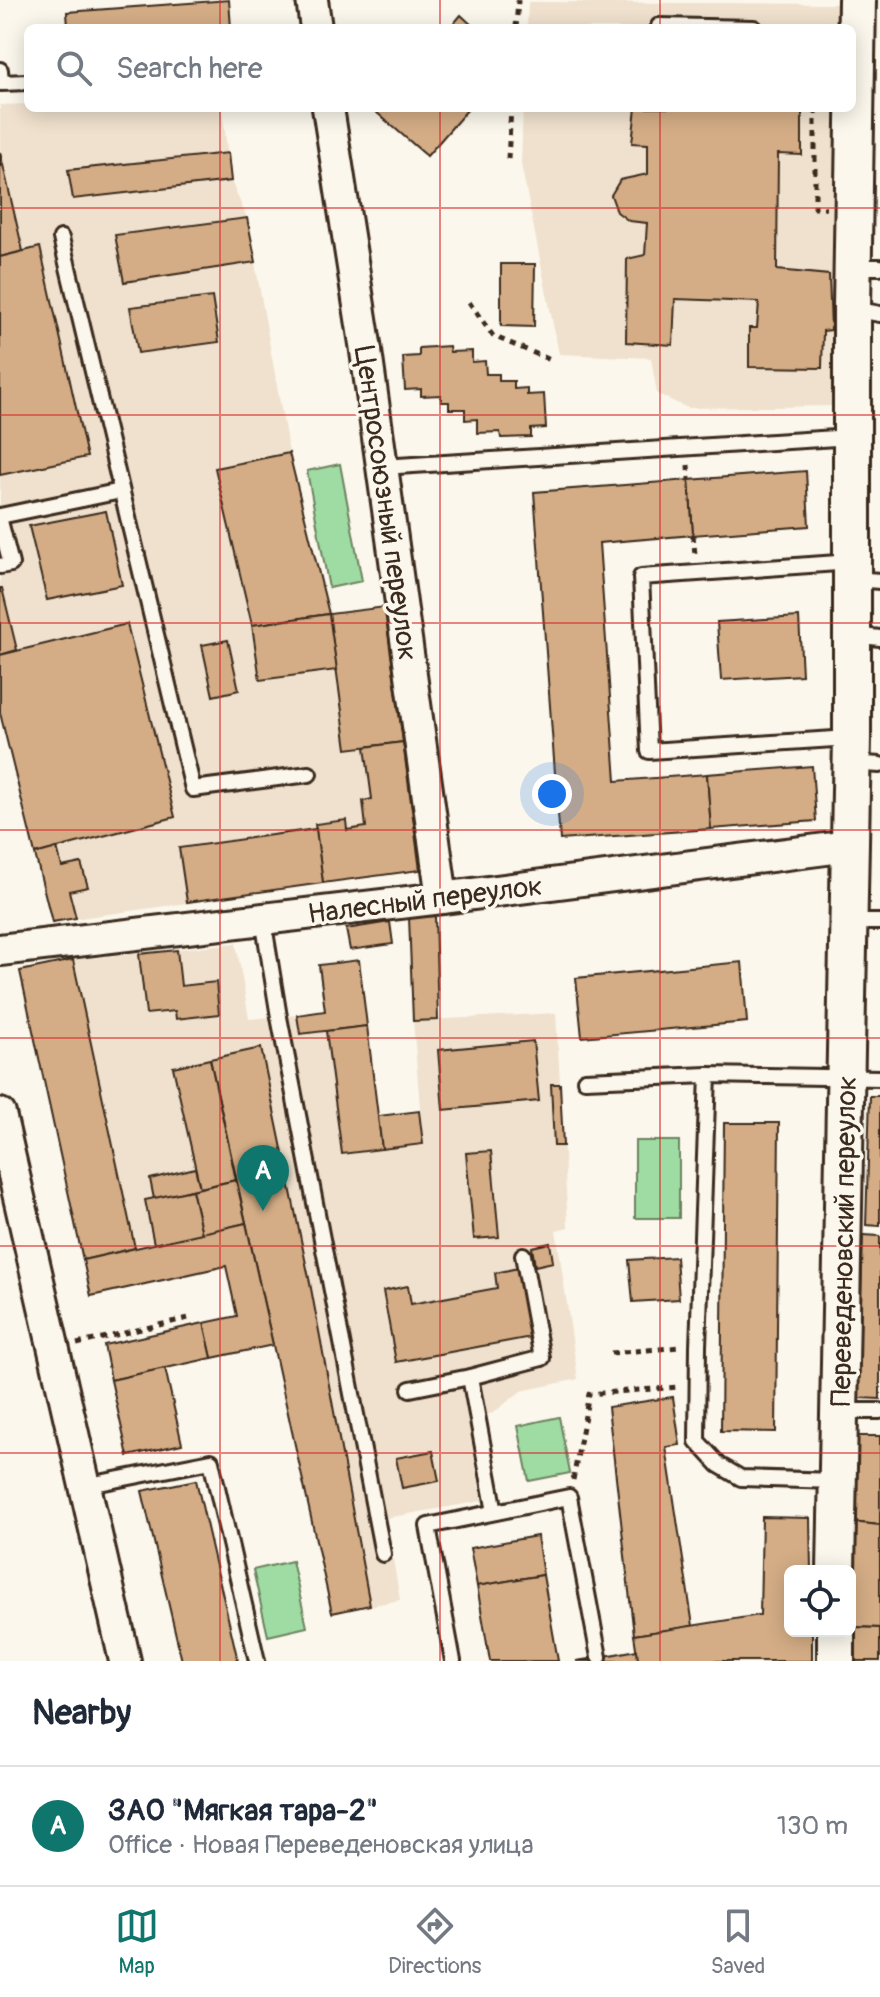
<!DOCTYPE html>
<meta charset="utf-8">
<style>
body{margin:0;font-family:Pangolin,sans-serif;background:#f2f2f3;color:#1f2937}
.controls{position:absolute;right:24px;bottom:24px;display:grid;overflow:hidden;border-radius:12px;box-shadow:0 4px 20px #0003}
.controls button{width:72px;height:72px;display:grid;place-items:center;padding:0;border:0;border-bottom:2px solid #e0e1e3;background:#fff;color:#1f2937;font:40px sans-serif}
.you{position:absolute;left:552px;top:794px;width:28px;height:28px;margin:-20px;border:6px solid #fff;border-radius:50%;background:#1a73e8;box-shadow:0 0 0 12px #1a73e833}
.badge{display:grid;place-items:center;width:52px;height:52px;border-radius:50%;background:#0f766e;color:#fff;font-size:26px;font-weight:700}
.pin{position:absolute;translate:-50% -66px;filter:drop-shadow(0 2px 4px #0008)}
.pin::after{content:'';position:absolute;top:42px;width:28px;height:24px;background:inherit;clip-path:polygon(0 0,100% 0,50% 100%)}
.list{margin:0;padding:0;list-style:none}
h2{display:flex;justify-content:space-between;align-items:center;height:104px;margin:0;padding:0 32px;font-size:34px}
h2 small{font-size:26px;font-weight:400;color:#747a83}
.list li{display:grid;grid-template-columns:52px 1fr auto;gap:24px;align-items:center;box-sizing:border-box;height:120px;padding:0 32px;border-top:2px solid #e0e1e3}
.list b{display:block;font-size:30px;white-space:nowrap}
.list p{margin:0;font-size:26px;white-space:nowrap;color:#747a83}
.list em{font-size:26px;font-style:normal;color:#747a83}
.icon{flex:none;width:44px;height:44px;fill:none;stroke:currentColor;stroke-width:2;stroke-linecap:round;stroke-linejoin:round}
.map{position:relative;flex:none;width:880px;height:1661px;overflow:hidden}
.search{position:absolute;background:#fff;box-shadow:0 4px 20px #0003;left:24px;right:24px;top:24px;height:88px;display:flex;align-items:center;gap:20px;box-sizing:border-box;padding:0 28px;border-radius:12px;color:#747a83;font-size:30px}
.sheet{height:224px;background:#fff}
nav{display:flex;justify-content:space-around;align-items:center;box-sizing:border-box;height:112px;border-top:2px solid #e0e1e3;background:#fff;font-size:22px;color:#747a83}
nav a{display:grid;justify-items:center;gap:4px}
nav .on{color:#0f766e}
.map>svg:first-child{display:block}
.built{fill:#efe1cd}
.green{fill:#9fdca3;stroke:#6d8360;stroke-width:2}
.building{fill:#d4ad86;stroke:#3b2a1e;stroke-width:2}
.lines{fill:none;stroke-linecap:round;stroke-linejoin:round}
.service-casing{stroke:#3b2a1e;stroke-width:20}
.minor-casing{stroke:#3b2a1e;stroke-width:36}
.tertiary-casing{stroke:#3b2a1e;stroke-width:42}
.path{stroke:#3b2a1e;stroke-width:5;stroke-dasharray:6 6;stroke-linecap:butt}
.service{stroke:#fbf7ec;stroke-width:14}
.minor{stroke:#fbf7ec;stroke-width:30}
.tertiary{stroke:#fbf7ec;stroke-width:36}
.grid{fill:none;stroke:#d62828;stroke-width:2;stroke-opacity:0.55}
.labels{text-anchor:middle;stroke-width:7;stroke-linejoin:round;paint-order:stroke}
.street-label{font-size:28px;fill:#3b2a1e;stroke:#fbf7ec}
</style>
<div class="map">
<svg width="880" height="1661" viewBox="0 0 880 1661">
<rect width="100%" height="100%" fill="#fbf7ec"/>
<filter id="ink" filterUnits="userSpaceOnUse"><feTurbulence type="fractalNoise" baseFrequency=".0125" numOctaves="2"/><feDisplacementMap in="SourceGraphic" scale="16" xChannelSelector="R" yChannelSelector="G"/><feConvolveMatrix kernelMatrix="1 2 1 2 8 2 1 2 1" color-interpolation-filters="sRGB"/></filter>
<g filter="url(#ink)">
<g class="built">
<path d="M528,2L839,4L838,28H527Z"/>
<path d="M28,104V108H222L231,181L247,218L289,453L329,614L385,607L420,870L52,922L0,713V105Z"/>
<path d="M523,108H838V406L688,408L657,394L651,358L559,354L521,164Z"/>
<path d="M236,943L249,1019L297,1015L300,1034L326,1031L342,1154L423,1144L413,1021L556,1013L568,1227L556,1230L578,1379L521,1391L493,1413L468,1419L482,1501L386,1518L400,1600L332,1613L246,1224L83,1260L20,971L73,960Z"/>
</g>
<g class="green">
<path d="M340,464L362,581L329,588L307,471Z"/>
<rect x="635" y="1141" width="44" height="77"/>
<path d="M559,1417L570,1473L529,1481L518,1426Z"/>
<path d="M292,1561L307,1627L268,1636L253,1570Z"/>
</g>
<g class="building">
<path d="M229,0L231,28H68L67,12Z"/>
<path d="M461,15L475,28H450Z"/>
<path d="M380,108H469L427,156L376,112Z"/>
<path d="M636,108H802V155L778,154L777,270L829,275L831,330L823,331L822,368L749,367V328H757L759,302L675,299L673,345L626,342L627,259L645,255L647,223L629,221L617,212L611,195L620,180L648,174V144L632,143Z"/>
<path d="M0,152L23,251L0,257Z"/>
<path d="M228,153L231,181L73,199L68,170Z"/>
<path d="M247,218L256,262L124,282L115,235Z"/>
<path d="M40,247L87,457L0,475V257Z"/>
<path d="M501,264H535L534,327L501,326Z"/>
<path d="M212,297L219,342L138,353L130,307Z"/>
<path d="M449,346L450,352L472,351V362L485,361L486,374H499V381H514V389L527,388V395L544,394L546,428L531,429V437L501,438L500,432L477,433V419L465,420V409H449V402H441V395L421,396V389L405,390L403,357L419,356V348Z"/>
<path d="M289,453L329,614L252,625L215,468Z"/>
<path d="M806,471L809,526L693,535L689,480Z"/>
<path d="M689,480L693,535L599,543L616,781L707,774L711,829L560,840L534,492Z"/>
<path d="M106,511L122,585L47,600L29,526Z"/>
<path d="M0,588H2L17,650L0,655Z"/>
<path d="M385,607L403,742L347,749L329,614Z"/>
<path d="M329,614L337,670L260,680L252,625Z"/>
<path d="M799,617L802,675L721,680L717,622Z"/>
<path d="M127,624L175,817L35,854L0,713V655Z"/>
<path d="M228,640L239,690L213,696L202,645Z"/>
<path d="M403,742L420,870L323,883L315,824L346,820L347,830L366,827L363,801L372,799L365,747Z"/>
<path d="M812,766L816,821L711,829L707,774Z"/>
<path d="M316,829L323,883L187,902L179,848Z"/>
<path d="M57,848L62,867L81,863L88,887L69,891L76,918L52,922L35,854Z"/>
<path d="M435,916L438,1020L413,1021L409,917Z"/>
<path d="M390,922L393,944L350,950L346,929Z"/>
<path d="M177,950L181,986L216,982L219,1014L176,1019L175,1011L146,1014L139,954Z"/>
<path d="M73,960L135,1248L83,1260L20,971Z"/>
<path d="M359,960L367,1026L300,1034L297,1015L325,1011L319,965Z"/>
<path d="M742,962L747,1022L582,1037L576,978Z"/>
<path d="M367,1026L382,1149L342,1154L326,1031Z"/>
<path d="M533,1041L539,1101L443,1110L438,1050Z"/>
<path d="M261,1048L310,1283L370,1605L332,1613L210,1059Z"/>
<path d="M210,1059L236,1180L200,1188L173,1067Z"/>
<path d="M551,1084H560L563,1146H554Z"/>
<path d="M870,1096H880V1226L866,1225Z"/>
<path d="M419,1111L423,1144L382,1149L378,1116Z"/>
<path d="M724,1123H779L776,1432L721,1431Z"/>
<path d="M491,1151L499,1237L474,1239L466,1153Z"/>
<path d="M195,1168L200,1188L154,1199L150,1179Z"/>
<path d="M236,1180L246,1223L202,1234L192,1190Z"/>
<path d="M192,1190L202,1234L154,1244L145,1200Z"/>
<path d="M246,1223L273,1345L212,1358L204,1323L237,1316L226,1266L91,1296L83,1260Z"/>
<path d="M863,1235L880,1236V1399L858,1398Z"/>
<path d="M550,1243L553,1262L535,1266L532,1247Z"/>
<path d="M676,1257L679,1299L633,1302L629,1260Z"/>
<path d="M518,1268L531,1337L396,1362L383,1291L408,1286L411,1304L497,1288L495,1273Z"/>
<path d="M204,1323L212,1358L111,1380L104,1345Z"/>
<path d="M165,1368L182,1444L128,1456L111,1380Z"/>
<path d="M673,1397L680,1445L666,1447L693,1626L634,1635L608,1407Z"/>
<path d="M853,1436H880V1525L851,1522Z"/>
<path d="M433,1451L439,1481L402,1488L396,1458Z"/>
<path d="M196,1480L238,1661H182L142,1491Z"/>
<path d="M762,1517L810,1518L811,1571H790V1631H812V1661H638L634,1635L760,1615Z"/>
<path d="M851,1522L880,1525V1628L850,1627Z"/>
<path d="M537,1536L543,1575L477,1586L470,1548Z"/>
<path d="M543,1575L558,1661H490L477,1586Z"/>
<path d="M850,1627L880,1628V1661H849Z"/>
<path d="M637,1650L638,1661H576L589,1659Z"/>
</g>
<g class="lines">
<g class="service-casing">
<g id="service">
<path d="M659,26L754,28"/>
<path d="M0,70L1,83L28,82"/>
<path d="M61,238L193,789L309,774"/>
<path d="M852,267H880"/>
<path d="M853,309L880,314"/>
<path d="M382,467L852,437"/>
<path d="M0,516L121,491"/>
<path d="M0,521L11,564L0,566"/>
<path d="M853,579L880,581"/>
<path d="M853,635L880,638"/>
<path d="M850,738L649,751L641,577L852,562"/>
<path d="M851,763L880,765"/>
<path d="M263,919L279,1017L383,1554"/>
<path d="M849,922H880"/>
<path d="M585,1080L708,1075"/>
<path d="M470,1377L542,1358L523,1255"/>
<path d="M410,1389L470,1377L495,1512"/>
<path d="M840,1411H880"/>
<path d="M836,1481L741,1478L719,1465L697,1441L698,1346L708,1075L880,1078"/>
<path d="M84,1486L211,1461L257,1661"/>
<path d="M453,1661L428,1526L569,1497L599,1657"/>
</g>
</g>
<g class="minor-casing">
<g id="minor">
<path d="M312,0L316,28"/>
<path d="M328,108L365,344L442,898"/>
<path d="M0,950L442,898L849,846"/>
<path d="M0,1114L125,1661"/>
</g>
</g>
<g class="tertiary-casing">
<g id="tertiary">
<path d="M836,1571L852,738V308L857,0"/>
<path d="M836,1661V1631"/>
</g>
</g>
<g class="path">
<path d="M516,28L518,0"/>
<path d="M815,108V208H826"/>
<path d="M508,159L511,108"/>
<path d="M469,302L493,336L553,361"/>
<path d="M688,465L689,480"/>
<path d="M693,535L695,554"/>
<path d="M77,1344L193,1317"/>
<path d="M611,1353L681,1347"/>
<path d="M573,1480L589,1394L679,1387"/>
</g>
<use href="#service" class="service"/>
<use href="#minor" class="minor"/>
<use href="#tertiary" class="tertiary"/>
</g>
</g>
<path class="grid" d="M220,0V28M440,0V28M660,0V28M220,108V1661M440,108V1661M660,108V1661M0,208H880M0,415H880M0,623H880M0,830H880M0,1038H880M0,1246H880M0,1453H880"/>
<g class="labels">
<g class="street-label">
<text transform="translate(387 503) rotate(82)" y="10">Центросоюзный переулок</text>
<text transform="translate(425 899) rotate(-7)" y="10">Налесный переулок</text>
<text transform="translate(843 1241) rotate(-89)" y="10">Переведеновский переулок</text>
</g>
</g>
</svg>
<div class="controls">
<button><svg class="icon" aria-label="locate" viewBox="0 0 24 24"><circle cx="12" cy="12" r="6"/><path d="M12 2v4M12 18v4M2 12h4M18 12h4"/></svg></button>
</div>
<div class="you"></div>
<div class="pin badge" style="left:263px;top:1211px">A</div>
<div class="search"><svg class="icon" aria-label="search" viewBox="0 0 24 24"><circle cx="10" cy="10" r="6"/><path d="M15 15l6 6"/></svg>Search here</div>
</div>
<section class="sheet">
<h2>Nearby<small></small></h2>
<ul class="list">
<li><span class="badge">A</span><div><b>ЗАО &quot;Мягкая тара-2&quot;</b><p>Office · Новая Переведеновская улица</p></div><em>130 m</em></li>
</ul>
</section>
<nav>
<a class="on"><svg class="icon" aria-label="map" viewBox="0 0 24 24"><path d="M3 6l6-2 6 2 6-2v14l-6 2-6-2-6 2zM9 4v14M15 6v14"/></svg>Map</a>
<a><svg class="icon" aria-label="directions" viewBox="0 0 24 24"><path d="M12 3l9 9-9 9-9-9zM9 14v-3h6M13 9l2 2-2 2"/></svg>Directions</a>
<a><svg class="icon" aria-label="saved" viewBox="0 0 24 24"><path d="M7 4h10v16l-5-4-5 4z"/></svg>Saved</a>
</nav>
